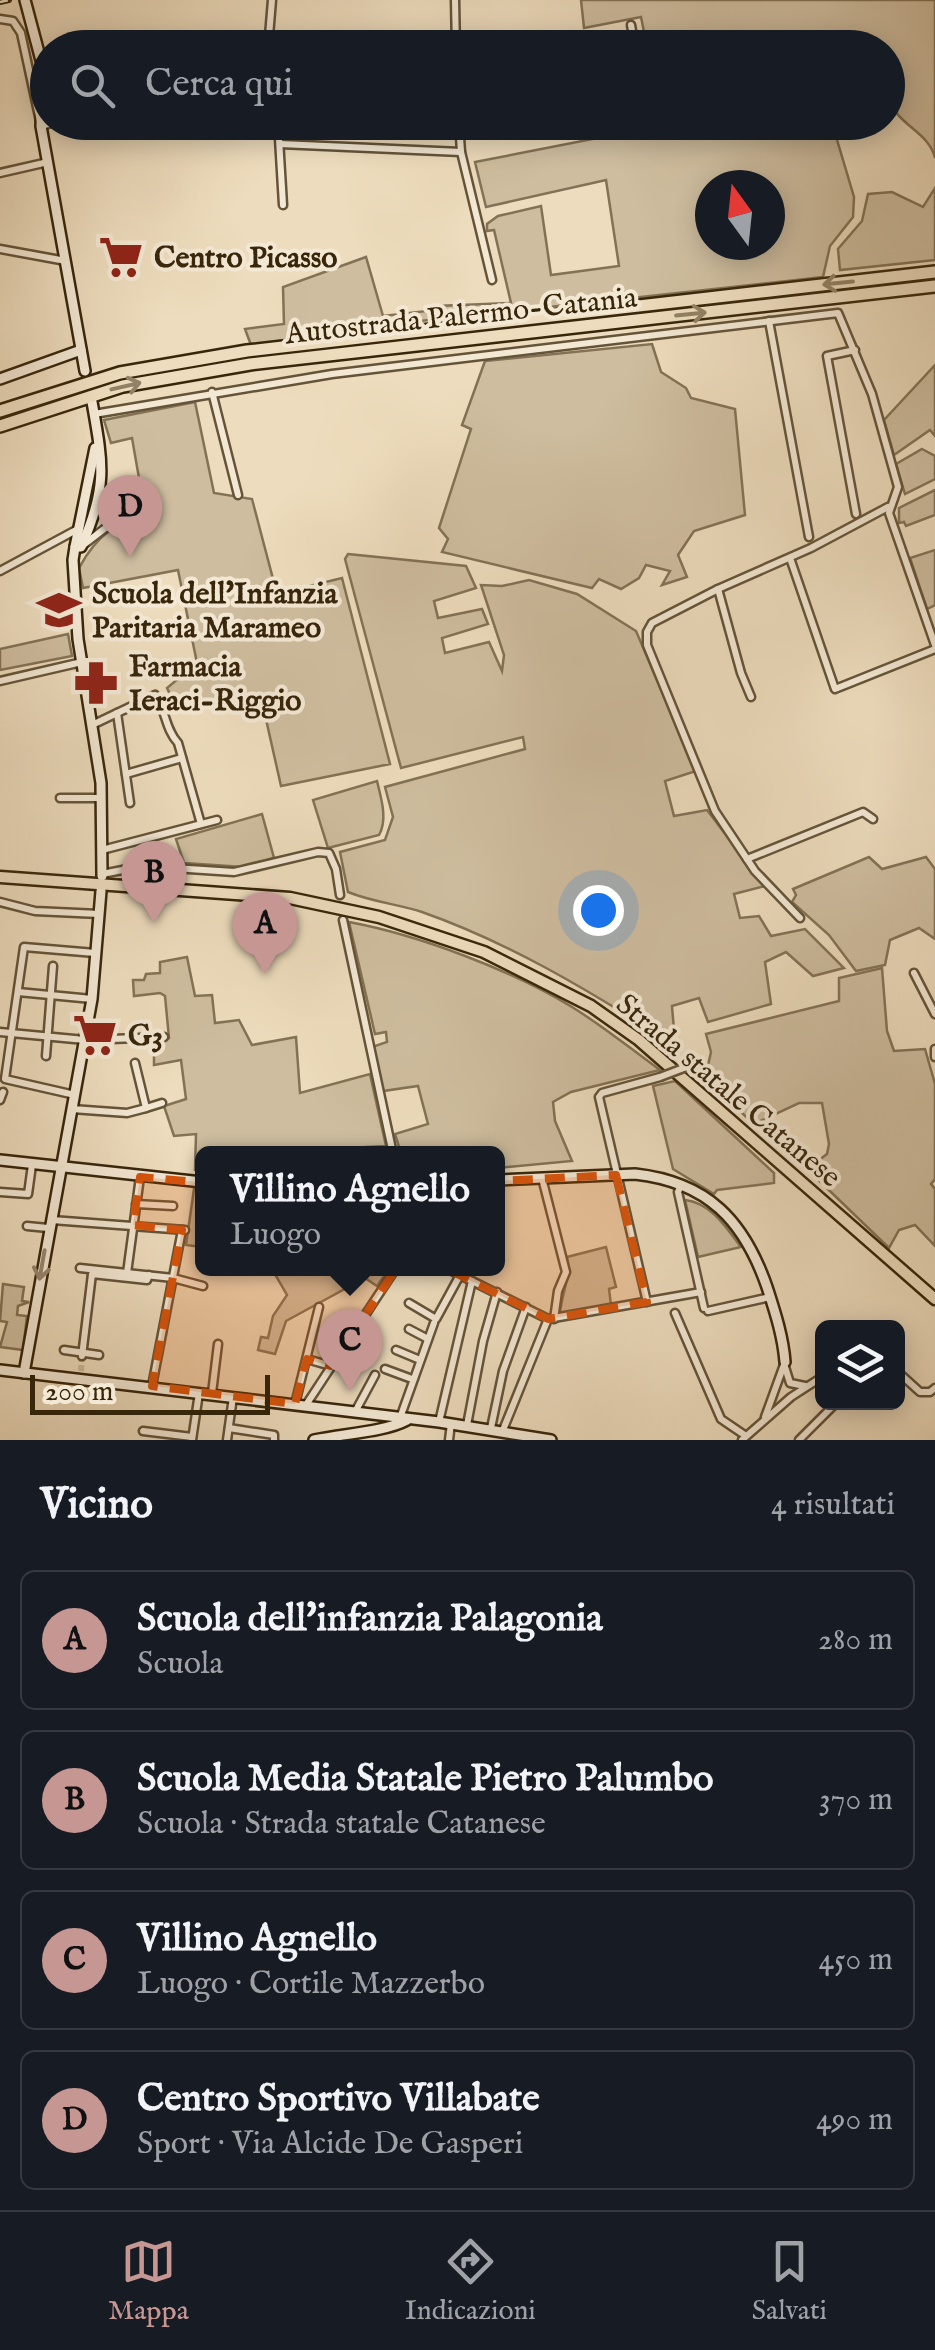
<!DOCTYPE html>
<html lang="it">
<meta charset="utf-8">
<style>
body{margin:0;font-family:"IM FELL English",serif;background:#20242c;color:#f1f3f6}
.controls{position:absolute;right:30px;bottom:30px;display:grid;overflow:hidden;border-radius:15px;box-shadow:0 5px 25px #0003}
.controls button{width:90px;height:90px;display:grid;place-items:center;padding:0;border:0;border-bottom:2px solid #363941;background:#171b24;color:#f1f3f6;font:50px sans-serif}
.compass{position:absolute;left:695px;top:170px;width:90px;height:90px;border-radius:50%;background:#171b24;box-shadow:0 5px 25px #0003;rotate:345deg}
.scale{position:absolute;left:30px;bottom:25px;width:240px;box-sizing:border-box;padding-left:10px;border:5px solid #38260b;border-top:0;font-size:28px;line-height:35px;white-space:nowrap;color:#38260b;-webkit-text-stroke:8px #f3e8d4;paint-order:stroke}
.you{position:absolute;left:598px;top:910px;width:35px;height:35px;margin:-25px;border:8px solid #fff;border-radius:50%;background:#1a73e8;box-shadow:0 0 0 15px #1a73e833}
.badge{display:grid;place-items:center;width:65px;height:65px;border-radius:50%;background:#c59692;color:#111;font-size:32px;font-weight:700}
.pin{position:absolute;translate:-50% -82px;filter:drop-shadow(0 2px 5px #0008)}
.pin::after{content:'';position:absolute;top:52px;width:35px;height:30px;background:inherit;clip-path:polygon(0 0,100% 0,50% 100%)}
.popup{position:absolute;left:195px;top:1146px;width:310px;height:130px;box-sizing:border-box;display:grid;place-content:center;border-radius:15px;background:#171b24;filter:drop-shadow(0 2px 8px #0005);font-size:32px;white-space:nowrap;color:#9ea1a6}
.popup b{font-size:38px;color:#f1f3f6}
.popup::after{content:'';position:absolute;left:50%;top:100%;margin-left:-20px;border:20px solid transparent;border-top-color:#171b24}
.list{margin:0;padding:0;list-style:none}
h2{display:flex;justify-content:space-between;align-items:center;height:130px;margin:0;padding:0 40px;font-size:42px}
h2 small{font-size:32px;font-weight:400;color:#9ea1a6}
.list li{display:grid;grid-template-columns:65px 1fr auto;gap:30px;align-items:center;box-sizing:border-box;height:140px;margin:0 20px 20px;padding:0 20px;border:2px solid #363941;border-radius:15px}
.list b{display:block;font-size:38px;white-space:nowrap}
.list p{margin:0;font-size:32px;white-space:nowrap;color:#9ea1a6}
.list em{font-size:32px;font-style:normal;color:#9ea1a6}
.icon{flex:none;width:55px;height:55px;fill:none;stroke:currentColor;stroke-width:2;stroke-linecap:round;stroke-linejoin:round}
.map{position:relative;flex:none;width:935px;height:1440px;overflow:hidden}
.search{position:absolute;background:#171b24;box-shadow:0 5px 25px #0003;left:30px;right:30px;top:30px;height:110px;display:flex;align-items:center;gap:25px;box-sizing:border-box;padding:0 35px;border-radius:55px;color:#9ea1a6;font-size:38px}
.sheet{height:770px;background:#171b24}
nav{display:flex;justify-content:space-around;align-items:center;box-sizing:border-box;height:140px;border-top:2px solid #363941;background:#171b24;font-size:28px;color:#9ea1a6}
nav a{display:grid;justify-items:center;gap:5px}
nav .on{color:#c59692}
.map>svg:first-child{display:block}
.green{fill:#cebd9f;stroke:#837255;stroke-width:2.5;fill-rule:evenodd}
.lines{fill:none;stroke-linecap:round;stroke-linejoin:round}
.street-tunnel{stroke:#c9b899;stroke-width:6;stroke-dasharray:6 3;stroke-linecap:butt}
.street-casing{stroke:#655438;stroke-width:11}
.secondary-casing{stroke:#38260b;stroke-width:14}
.primary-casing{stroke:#38260b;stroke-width:15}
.highway-casing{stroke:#38260b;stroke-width:16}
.street{stroke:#f3e8d4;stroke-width:6}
.secondary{stroke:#f3e8d4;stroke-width:9}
.primary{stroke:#eddcbd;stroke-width:10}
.highway{stroke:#eddcbd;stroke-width:11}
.rail-casing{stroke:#38260b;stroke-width:6}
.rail{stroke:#f3e8d4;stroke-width:2.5;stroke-dasharray:8;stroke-linecap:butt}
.street-bridge-casing{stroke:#655438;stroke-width:11;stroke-linecap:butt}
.street-bridge{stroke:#f3e8d4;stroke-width:6}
.oneway{stroke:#928164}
.oneway2{stroke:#968770}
.marked{fill:#d6540c;fill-opacity:0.2;stroke:#d6540c;stroke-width:8;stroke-dasharray:20 12;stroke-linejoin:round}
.labels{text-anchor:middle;stroke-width:8;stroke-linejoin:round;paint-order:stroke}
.poi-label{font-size:30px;font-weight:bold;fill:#38260b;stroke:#f3e8d4;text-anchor:start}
.street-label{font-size:30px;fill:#38260b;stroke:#f3e8d4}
</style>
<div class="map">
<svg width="935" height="1440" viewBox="0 0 935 1440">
<rect width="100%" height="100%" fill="#eddcbd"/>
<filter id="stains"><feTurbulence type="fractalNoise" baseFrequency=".002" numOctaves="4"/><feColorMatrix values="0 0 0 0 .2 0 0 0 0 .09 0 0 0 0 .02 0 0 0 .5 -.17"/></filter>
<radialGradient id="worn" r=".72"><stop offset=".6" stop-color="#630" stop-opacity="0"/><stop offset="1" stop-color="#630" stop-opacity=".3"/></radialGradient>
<g class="green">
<path d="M581,0H935V158C929,131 895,125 888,96C884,82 888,62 888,48L647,47L641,17L584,28Z"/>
<path d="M659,123H832L854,197L853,217L830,246L823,277L420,321L251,345L245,329L284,324L283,287L366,257L383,316L436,310V306L511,303L494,230L487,231V224L498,216L541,206L551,275L619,266L606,180L486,207L475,162L659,126ZM710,185H770V245H710Z"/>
<path d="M935,188V260L840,270L838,249L862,221L868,194L892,192L923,207Z"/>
<path d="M652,344L661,372L686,388L691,398L735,409L745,515L694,531L678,555L687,577L662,585L670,571L646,565L639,578L621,589L599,579L592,588L442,552L448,539L439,528L471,429L462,425L485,361Z"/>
<path d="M935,365V436L930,430L894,455L884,420Z"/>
<path d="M195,402L214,493L252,499L277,594L342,578L390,764L281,786L261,697L177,709L167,688L197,663L178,570L83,588L79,568C98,533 115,524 152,513L148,500L143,501L132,438L111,443L104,420Z"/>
<path d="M922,449L935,456V479L905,494L896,464Z"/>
<path d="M935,490V515L906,526L904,522L899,523V508Z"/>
<path d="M935,550V605L927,609L910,558Z"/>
<path d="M348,554L466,566L476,588L434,601L438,618L482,609L488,624L442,638L445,653L489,642L502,671L504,655L481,585L502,586L529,580L577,594L636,631L696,771L665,781L674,816L707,810L765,886L734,894L740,918L759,916L771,936L805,929L844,968L813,976L786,952L765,962L771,1004L708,1022L699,998L672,1006L674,1030L660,1036C585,988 507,942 422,912C398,904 372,902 348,892L340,852L385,840L393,817L385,787L525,749L523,737L401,768L345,559Z"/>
<path d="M68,634L72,656L0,670V649Z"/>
<path d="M377,781C381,798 388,819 379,835L328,848L313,800Z"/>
<path d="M262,814L274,858L244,867L184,863L176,839Z"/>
<path d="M869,857L882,869L926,857L935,869V939L919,928L890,940L885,965L856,971L829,935L792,902L796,895L793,889Z"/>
<path d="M349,922C419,935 511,970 572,1007C603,1026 631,1049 660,1070L571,1092L553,1102L555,1121L572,1161L498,1168V1154L438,1153L437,1149L401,1153L395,1134L428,1124L418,1086L383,1091L372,1047L387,1042L386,1032L375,1034Z"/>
<path d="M187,957L195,996L212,995L215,1023L239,1020L252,1045L296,1037L300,1093L370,1074L386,1146L366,1147V1154H202V1171L195,1170L196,1134L174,1136L164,1106L186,1099L181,1060L154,1065V1042L169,1038L165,996L160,993L134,996L133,980H144L146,974L160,973V962Z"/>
<path d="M882,968L887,1031L894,1051L925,1049L935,1084V1179L931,1184L935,1189V1246L915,1225L899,1230L889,1248L807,1169L827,1154L829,1144L822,1103H799L754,1124L705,1079L711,1052L706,1034L839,1001V978Z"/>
<path d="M675,1081L774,1173V1183L717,1190L714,1194L673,1169L653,1086Z"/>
<path d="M194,1189L202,1190V1247L186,1245Z"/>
<path d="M685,1200C711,1203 726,1227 741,1247L698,1257Z"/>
<path d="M606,1247L616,1287L609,1289L611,1305L560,1313C562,1292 571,1277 567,1257Z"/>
<path d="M272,1269H389L377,1286L365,1278L286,1321L275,1354L258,1350L261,1337L268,1338L273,1316L287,1295Z"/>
<path d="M3,1284L24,1287L22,1301L29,1302L18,1306L17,1315L27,1316L23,1350L0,1347L7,1322L0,1321Z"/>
</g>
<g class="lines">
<path class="street-tunnel" d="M81,1371L82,1356"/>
<g class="street-casing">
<g id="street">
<path d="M455,0L456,48"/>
<path d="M0,19L13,21L21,33L41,126L55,122"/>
<path d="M631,25L635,48"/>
<path d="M268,48L272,0"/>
<path d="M278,122L283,205"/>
<path d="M459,122L461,152L492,280"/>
<path d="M647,122L648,125"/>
<path d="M280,144L461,152"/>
<path d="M0,173L48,162"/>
<path d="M0,249L66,261"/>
<path d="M769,321L809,537"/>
<path d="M855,350L827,356L856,514"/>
<path d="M212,392L238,495"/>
<path d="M94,414L332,374L838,313L872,394L898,487L889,513L935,645"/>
<path d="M102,494L109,509L122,516"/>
<path d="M82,546L117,519L145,508"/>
<path d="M790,558L835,689L935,649"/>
<path d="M0,571L78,529"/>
<path d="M718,589L741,673L751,697"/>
<path d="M0,681L82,662"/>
<path d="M117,713L130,803"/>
<path d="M92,725L155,695C166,710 165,729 178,743L201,824"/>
<path d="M126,774L182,758"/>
<path d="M60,798H101"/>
<path d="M102,850L217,820"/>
<path d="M747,859L863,812L873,819"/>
<path d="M102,874L143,866L234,872L318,852L329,853L336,869L340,895"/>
<path d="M0,902L35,911L99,914"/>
<path d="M800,918L755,871L715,811L647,645V632L652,623L718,589L811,548L888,507"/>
<path d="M343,920L393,1154"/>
<path d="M914,973L935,1014"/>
<path d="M18,992L92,999"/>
<path d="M0,1032L85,1040L164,1037"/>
<path d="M935,1049V1057"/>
<path d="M46,1056L53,966"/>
<path d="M75,1095L5,1079L24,947L95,953"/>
<path d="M0,1100L3,1092"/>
<path d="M146,1108L162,1103"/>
<path d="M72,1109L127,1113L146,1108L135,1063"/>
<path d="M542,1178L566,1272L558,1291L554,1319"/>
<path d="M681,1185L678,1192L704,1308"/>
<path d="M0,1192L28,1194L32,1165"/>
<path d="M136,1204L173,1206"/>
<path d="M52,1220L185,1230"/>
<path d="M27,1226L48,1228"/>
<path d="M80,1268L173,1278L203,1286"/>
<path d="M446,1268L548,1319L701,1292"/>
<path d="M127,1273L140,1177"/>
<path d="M647,1302L599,1097L602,1093L660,1077"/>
<path d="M409,1303L436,1319L460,1275"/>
<path d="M708,1311L770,1297"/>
<path d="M675,1313L721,1419L746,1436"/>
<path d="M409,1329L428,1339"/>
<path d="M64,1350L99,1355"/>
<path d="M396,1350L420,1360"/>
<path d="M82,1356L92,1274L147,1280L149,1275"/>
<path d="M307,1359L331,1366"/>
<path d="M785,1367L790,1383L805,1386"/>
<path d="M385,1369L412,1379"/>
<path d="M898,1372L920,1392H930L935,1388"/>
<path d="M152,1386L182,1230"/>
<path d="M212,1393L218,1344"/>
<path d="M295,1404L319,1307"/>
<path d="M306,1405L396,1268"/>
<path d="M355,1412L375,1375"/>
<path d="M765,1417L785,1362"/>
<path d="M400,1418L434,1323"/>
<path d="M439,1422L472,1281"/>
<path d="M467,1425L483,1341L497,1292"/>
<path d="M229,1428L274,1435V1440"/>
<path d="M491,1428L503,1371L526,1307"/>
<path d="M503,1430L548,1319"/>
<path d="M143,1431L192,1437"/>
<path d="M192,1440L199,1393"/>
<path d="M227,1440L233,1397"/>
<path d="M449,1440L451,1423"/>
<path d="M742,1440L791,1397L822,1377"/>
<path d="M799,1440L837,1402"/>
</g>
</g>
<g class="secondary-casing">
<g id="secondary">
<path d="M25,0L43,68L41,126L85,371"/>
<path d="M0,379L81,350"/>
<path d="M92,402C103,464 108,487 81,547H75L73,560L78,639L101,783L102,876"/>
<path d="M75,547L95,448"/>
<path d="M0,1160L202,1182"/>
<path d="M498,1180L635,1174C708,1182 744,1221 767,1287C775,1312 783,1336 785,1362"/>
<path d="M0,1370L439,1422L551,1440"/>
<path d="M24,1373L92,999L101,891"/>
<path d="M314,1440C341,1434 385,1432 407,1420"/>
</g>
</g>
<g class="primary-casing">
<path id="primary" d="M0,877L290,898L379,917L484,952L591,1006L639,1040L935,1299"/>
</g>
<g class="highway-casing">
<g id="highway">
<path d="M0,411L120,373L247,351L935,272"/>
<path d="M0,426L123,386L250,364L935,286"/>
</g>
</g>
<use href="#street" class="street"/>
<use href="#secondary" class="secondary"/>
<use href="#primary" class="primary"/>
<use href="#highway" class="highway"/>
<g class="rail-casing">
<path id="rail" d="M0,2L9,0"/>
</g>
<use href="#rail" class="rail"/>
<g class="street-bridge-casing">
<path id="street-bridge" d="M660,1077L689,1066"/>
</g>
<use href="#street-bridge" class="street-bridge"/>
</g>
<defs><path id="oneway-shaft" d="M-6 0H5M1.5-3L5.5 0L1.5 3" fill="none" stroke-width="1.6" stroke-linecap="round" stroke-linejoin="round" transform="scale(2.5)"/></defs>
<g class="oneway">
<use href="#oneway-shaft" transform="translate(838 283) rotate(174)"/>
<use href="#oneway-shaft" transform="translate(691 314) rotate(-6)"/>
<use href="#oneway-shaft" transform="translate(126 386) rotate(-13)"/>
</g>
<use class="oneway2" href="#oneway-shaft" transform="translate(42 1265) rotate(100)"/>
<path class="marked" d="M616,1175L647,1302L548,1319L409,1250L331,1366L307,1359L295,1404L152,1386L182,1230L133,1225L140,1177L404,1200L438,1184Z"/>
<defs>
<g id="supermarket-bare" transform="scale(3.45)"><path d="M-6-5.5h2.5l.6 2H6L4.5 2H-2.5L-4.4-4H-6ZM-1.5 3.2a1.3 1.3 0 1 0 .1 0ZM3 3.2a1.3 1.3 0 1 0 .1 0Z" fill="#8f2418" stroke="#f3e8d4" stroke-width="2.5" paint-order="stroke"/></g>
<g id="school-bare" transform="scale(3.45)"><path d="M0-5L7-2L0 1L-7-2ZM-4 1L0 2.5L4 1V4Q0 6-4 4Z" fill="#8f2418" stroke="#f3e8d4" stroke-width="2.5" paint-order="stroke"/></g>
<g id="pharmacy-bare" transform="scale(3.45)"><path d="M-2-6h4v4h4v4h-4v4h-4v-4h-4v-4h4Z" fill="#8f2418" stroke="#f3e8d4" stroke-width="2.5" paint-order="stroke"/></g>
</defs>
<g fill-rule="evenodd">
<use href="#supermarket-bare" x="121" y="257"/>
<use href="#school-bare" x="59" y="610"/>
<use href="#pharmacy-bare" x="96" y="683"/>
<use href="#supermarket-bare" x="95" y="1035"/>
</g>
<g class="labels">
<g class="poi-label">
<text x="154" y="267">Centro Picasso</text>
<text x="92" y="603">Scuola dell'Infanzia<tspan x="92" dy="34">Paritaria Marameo</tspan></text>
<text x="129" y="676">Farmacia<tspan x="129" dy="34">Ieraci-Riggio</tspan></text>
<text x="128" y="1045">G3</text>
</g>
<g class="street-label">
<text transform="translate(461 315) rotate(-6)" y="10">Autostrada Palermo-Catania</text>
<text transform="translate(729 1090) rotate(40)" y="10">Strada statale Catanese</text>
</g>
</g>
<rect width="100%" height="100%" filter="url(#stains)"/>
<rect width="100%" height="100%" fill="url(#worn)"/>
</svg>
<div class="controls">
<button><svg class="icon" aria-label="layers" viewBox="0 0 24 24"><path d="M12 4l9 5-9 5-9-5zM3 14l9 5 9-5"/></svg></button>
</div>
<svg class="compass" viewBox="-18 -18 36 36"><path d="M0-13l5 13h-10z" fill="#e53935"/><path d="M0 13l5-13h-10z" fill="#9ea1a6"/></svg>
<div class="scale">200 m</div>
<div class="you"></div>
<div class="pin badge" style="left:265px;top:974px">A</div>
<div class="pin badge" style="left:154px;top:923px">B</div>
<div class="pin badge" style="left:350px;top:1391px">C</div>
<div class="popup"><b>Villino Agnello</b>Luogo</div>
<div class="pin badge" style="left:130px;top:557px">D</div>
<div class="search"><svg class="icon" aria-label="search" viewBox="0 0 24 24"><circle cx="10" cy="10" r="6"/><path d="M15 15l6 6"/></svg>Cerca qui</div>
</div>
<section class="sheet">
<h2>Vicino<small>4 risultati</small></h2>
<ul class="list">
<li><span class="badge">A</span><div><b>Scuola dell'infanzia Palagonia</b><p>Scuola</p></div><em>280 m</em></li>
<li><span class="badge">B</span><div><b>Scuola Media Statale Pietro Palumbo</b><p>Scuola · Strada statale Catanese</p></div><em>370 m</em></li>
<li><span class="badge">C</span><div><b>Villino Agnello</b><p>Luogo · Cortile Mazzerbo</p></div><em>450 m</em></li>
<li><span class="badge">D</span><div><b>Centro Sportivo Villabate</b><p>Sport · Via Alcide De Gasperi</p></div><em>490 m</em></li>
</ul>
</section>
<nav>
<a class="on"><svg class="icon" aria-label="map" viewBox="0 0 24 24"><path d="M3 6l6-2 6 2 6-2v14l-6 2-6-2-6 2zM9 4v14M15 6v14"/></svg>Mappa</a>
<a><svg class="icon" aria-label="directions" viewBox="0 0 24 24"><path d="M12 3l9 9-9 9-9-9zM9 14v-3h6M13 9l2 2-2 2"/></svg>Indicazioni</a>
<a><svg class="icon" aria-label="saved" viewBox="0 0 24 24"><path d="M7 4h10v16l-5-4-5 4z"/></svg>Salvati</a>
</nav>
